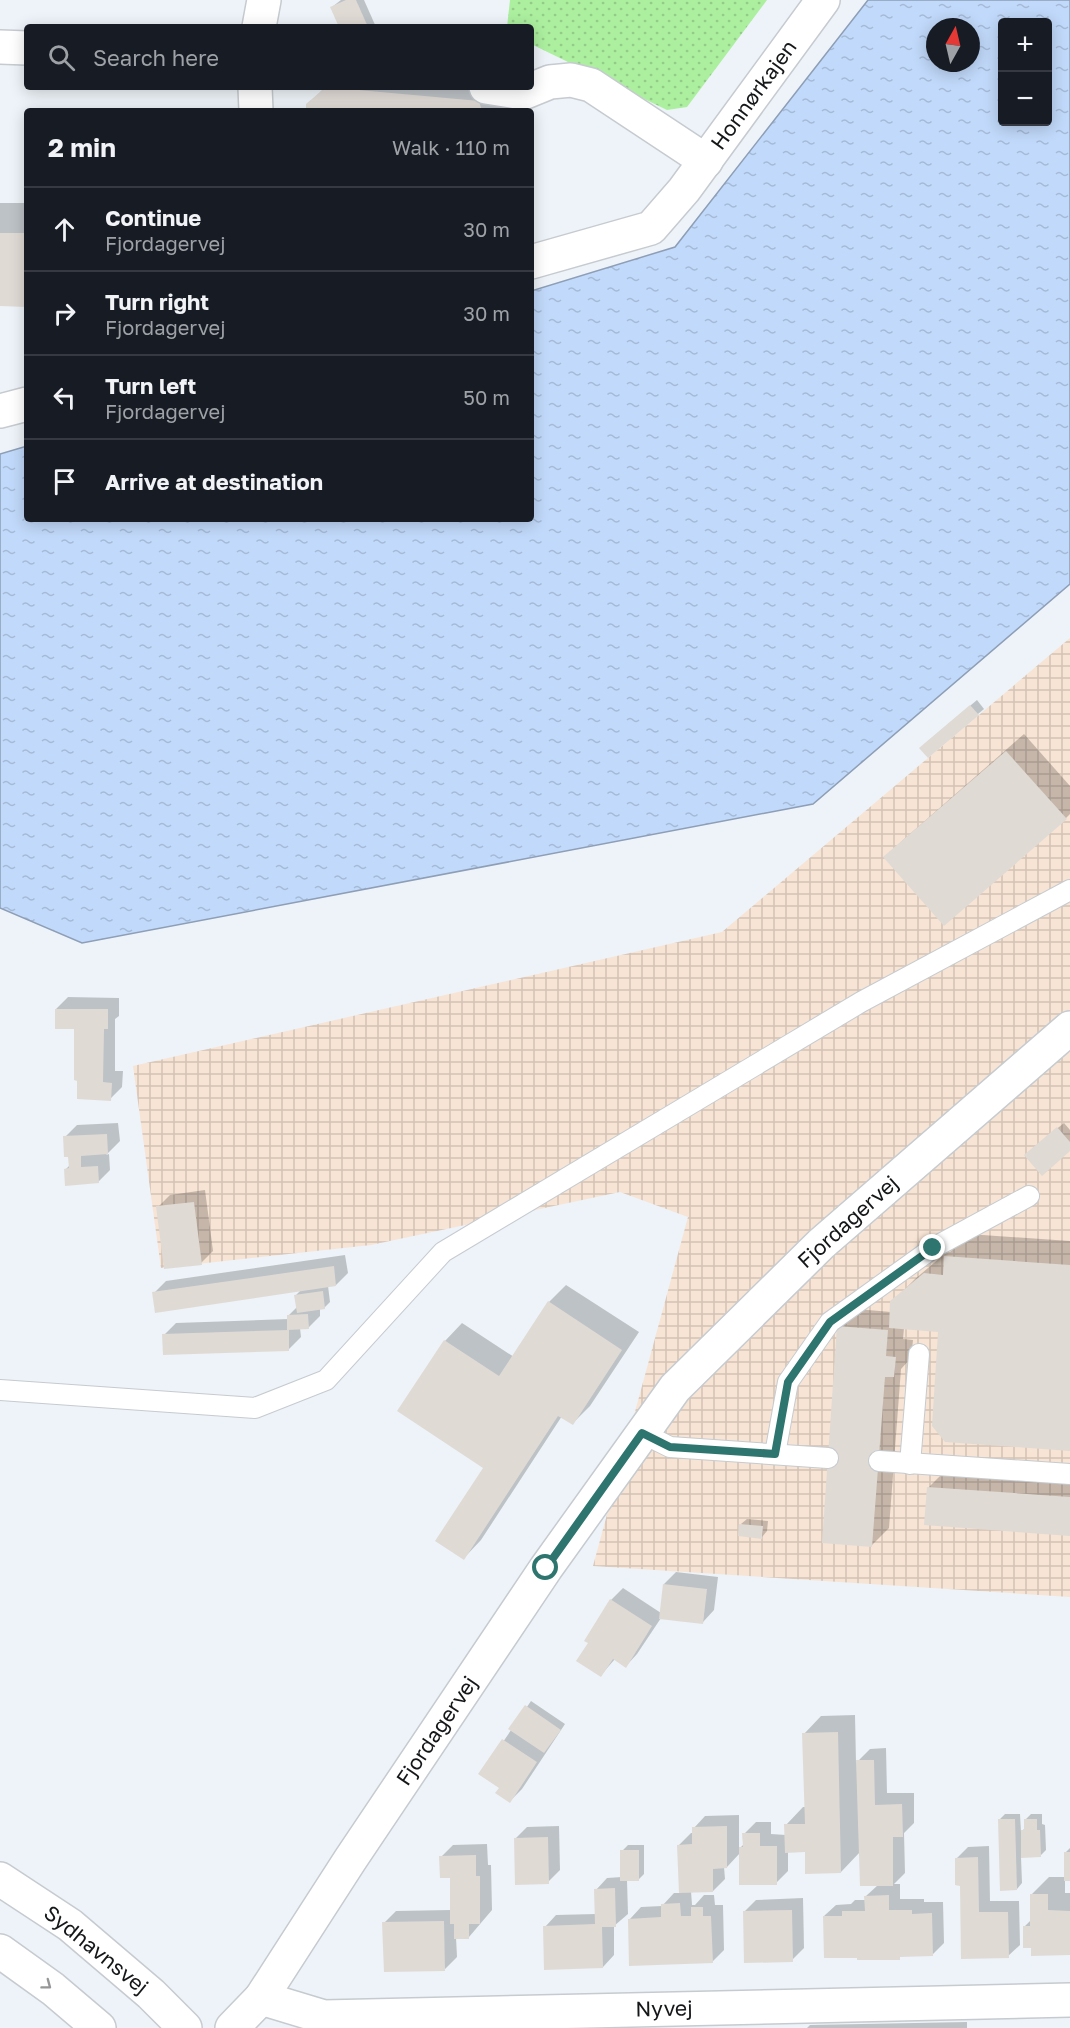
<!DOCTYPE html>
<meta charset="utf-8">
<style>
body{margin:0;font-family:"Golos Text",sans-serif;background:#20242c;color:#f1f3f6}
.controls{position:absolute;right:18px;top:18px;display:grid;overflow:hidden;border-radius:6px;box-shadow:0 3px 15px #0003}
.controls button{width:54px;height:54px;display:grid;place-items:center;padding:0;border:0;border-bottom:2px solid #363941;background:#171b24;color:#f1f3f6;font:30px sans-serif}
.compass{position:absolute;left:926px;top:18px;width:54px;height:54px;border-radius:50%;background:#171b24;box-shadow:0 3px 15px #0003;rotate:8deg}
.stop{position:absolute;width:18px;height:18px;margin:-14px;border:4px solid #2d756e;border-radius:50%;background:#fff}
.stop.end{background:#2d756e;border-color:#fff;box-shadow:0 2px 6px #0008}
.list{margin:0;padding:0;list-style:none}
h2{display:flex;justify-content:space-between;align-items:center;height:78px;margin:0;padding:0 24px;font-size:26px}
h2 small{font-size:20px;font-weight:400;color:#9ea1a6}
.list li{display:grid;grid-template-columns:39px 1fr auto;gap:18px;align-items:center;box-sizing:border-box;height:84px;padding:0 24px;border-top:2px solid #363941}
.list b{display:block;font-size:22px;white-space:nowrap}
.list p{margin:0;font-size:20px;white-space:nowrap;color:#9ea1a6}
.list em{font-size:20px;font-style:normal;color:#9ea1a6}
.icon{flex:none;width:33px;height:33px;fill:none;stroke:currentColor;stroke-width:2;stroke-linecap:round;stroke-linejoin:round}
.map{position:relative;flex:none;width:1070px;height:2028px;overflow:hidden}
.search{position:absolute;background:#171b24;box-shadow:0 3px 15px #0003;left:24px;top:24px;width:510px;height:66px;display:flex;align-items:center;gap:15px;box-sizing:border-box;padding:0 21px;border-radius:6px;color:#9ea1a6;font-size:22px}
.panel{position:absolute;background:#171b24;box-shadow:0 3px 15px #0003;left:24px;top:108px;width:510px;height:414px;border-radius:6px}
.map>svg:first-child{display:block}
.industrial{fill:url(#industrial-grid)}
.grass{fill:url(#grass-dots)}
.water{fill:url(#water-ripples);stroke:#8d9eb6;stroke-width:1.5;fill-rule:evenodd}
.shadow{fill:#0003}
.building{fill:#e0dad5}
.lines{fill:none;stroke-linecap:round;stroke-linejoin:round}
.lane-casing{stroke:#c6cbd0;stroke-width:22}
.street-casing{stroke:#c6cbd0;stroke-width:36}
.secondary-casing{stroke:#c6cbd0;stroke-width:36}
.lane{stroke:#fff;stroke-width:20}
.street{stroke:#fff;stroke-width:33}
.secondary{stroke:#fff;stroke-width:33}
.oneway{stroke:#959697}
.route{stroke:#2d756e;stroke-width:8}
.labels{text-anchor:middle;stroke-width:4.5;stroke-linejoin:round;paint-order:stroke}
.street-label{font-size:21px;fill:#141618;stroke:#fff}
</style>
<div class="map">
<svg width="1070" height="2028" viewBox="0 0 1070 2028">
<defs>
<pattern id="industrial-grid" width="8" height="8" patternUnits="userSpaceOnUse" patternTransform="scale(1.5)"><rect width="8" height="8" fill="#f7e4d4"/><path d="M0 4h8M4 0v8" fill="none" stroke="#d3c3b5"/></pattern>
<pattern id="grass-dots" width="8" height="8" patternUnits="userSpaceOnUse" patternTransform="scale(1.5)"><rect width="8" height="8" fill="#acef9f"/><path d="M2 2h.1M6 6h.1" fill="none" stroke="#93cc88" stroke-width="1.8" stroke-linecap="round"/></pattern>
<pattern id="water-ripples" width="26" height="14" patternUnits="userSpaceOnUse" patternTransform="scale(1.5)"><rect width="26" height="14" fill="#c1d9fa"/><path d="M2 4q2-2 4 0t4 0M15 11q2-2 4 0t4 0" fill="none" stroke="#a5bad6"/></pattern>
</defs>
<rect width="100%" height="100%" fill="#edf3f8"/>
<path class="industrial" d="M1070,638V1597L593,1566L688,1217L620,1192L371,1245L161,1268L133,1066L722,932Z"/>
<path class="grass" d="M510,0H767L687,107L667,110L531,44V27H507Z"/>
<path class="water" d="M868,0H1070V584L813,804L82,943L0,908V454L27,446V519H531V291L675,247ZM1002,22H1048V122H1002ZM935,27H971V63H935Z"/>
<g class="shadow">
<path d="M341,0H364L376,27H341L332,7Z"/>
<path d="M325,87H504L509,102L499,111H308V105Z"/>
<path d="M0,203H27V305L0,304Z"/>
<path d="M977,700L984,709L978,714L927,742Z"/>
<path d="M1024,734L1070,786V814L1066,818L885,857L903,840Z"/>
<path d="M68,997L119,998V1016L115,1019V1071H123L122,1087L110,1099L76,1028L56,1009Z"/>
<path d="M118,1123L120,1141L106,1155L109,1154L110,1170L98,1182L66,1169L70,1165L65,1137L77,1125Z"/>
<path d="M1064,1123L1070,1130V1149H1032Z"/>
<path d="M205,1190L213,1251L201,1263L158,1207L170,1195Z"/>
<path d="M968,1234L1070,1241V1449L940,1330L904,1328L903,1339L913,1340L911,1358L901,1369L889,1528L872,1545L838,1327L856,1309L891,1312L892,1302L915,1279L947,1252H950Z"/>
<path d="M345,1255L348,1273L336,1285L328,1286L330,1302L324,1308H320V1316L308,1328H300L301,1337L289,1349L164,1335L176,1323L289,1319L288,1316L297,1307L296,1295L301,1290L154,1293L166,1281Z"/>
<path d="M566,1285L639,1332L590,1406L573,1423L562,1416L481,1540L464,1558L485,1467L445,1341L462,1323L514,1357L549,1302Z"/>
<path d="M946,1470L1070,1479V1534L928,1488Z"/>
<path d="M747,1519L768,1521L767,1531L762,1537L741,1524Z"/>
<path d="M676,1572L718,1577L714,1610L703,1622L661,1618L637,1654L626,1666L615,1659L601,1675L590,1642L611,1600L623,1588L661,1613L664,1584Z"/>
<path d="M531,1701L565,1724L522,1789L510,1801L501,1787L481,1774Z"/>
<path d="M855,1715L856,1763L870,1749L886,1748L887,1793H914V1823L904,1833L905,1873L894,1884H900V1899H924V1902H943L944,1943L932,1955H902L899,1958L824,1916L836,1905L851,1904L855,1900H866V1896L878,1885L860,1852L841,1872L806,1850L788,1851V1871L776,1883L740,1853L727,1867H724L725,1879L713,1891H691L692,1905H695L704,1895H714L715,1905H723L724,1950L712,1962L630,1919L641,1907L662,1906L674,1893H680L679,1845L691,1833H694V1828L705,1816L739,1815V1849L744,1844V1834L756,1822H771V1834L786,1835V1825L803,1807H806L804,1734L821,1716Z"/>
<path d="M1005,1814H1020L1021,1832L1026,1827L1025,1820L1031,1814H1042V1824L1045,1825L1046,1850L1040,1856L1021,1857L1022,1883L1017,1889L999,1820Z"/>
<path d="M559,1826L560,1870L548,1882L515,1839L527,1827Z"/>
<path d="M487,1844L488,1865H491L492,1910L469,1937H456L457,1957L445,1969L384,1923L396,1911L451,1910V1876L441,1857L453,1845Z"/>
<path d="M628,1845H644V1874L638,1880H627L628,1914L614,1926V1955L603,1967L545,1927L556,1915L596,1914V1890L607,1878L622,1877V1851Z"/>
<path d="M989,1846L990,1901H1019L1020,1945L1008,1956L963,1957L961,1884L956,1859L968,1847Z"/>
<path d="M1070,1848V1879H1065V1893H1070V1954L1033,1947L1025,1926L1032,1919V1894L1049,1877H1066V1852Z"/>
<path d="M803,1898L804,1948L792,1960L744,1912L756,1900Z"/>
<path d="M967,2022V2028H807L810,2025Z"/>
</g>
<g class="building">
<path d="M346,0H356L368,27H339L330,7Z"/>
<path d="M326,87L479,101L482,111H306V104Z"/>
<path d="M0,233H27V307L0,306Z"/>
<path d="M970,705L979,715L928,758L919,748Z"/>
<path d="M1006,751L1067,819L944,926L883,857Z"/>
<path d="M55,1009H108V1029H104L103,1082L112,1083L111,1101L77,1099V1081L74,1080V1029H55Z"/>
<path d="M1057,1127L1070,1142V1151L1042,1176L1024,1155Z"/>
<path d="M107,1134L108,1154L81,1156V1167L98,1166L99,1183L65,1186L64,1169L69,1168L68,1157H64L63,1136Z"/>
<path d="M194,1202L202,1265L164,1269L156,1206Z"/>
<path d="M944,1256L1070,1265V1451L945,1442L932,1426L938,1332L889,1328L890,1301L924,1273L943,1275Z"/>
<path d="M334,1266L336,1286L155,1313L152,1292Z"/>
<path d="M323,1291L325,1309L297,1313L294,1295Z"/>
<path d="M548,1301L622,1350L573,1425L558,1416L464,1560L435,1541L483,1468L397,1411L444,1340L499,1376Z"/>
<path d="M308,1314L309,1329L287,1330V1315Z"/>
<path d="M837,1326L888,1330L886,1356L896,1357L894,1377H885L872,1547L822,1543Z"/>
<path d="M289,1330V1351L163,1355L162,1334Z"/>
<path d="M927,1487L1070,1497V1536L924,1525Z"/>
<path d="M739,1524L763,1526L762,1539L738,1536Z"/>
<path d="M663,1584L707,1589L703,1624L659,1619Z"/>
<path d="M610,1599L652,1626L626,1668L613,1659L601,1677L576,1661L588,1643L584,1641Z"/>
<path d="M525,1705L561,1730L544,1753L508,1729Z"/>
<path d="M838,1732L841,1873L805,1874V1852L785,1853L784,1824H805L802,1733Z"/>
<path d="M502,1739L537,1762L510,1803L495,1793L499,1788L478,1774Z"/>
<path d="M856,1760H874L875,1805L902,1804L903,1837H893V1886H860Z"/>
<path d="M998,1819H1015L1017,1890L1000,1891Z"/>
<path d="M1024,1819H1037V1830H1040L1041,1857L1021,1858V1830H1024Z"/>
<path d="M727,1826V1868L713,1869V1892L679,1893L677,1845L692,1844V1827Z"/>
<path d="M742,1833H760V1846H777V1885H739V1847H743Z"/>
<path d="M548,1837L549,1884L515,1885L514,1838Z"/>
<rect x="620" y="1850" width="19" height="31"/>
<rect x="1064" y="1852" width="6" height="29"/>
<path d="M476,1855V1876H480V1924H469V1939H454V1924H450V1878H440L439,1856Z"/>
<path d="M978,1857L979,1912H1008L1009,1958L961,1959L960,1886L955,1885V1858Z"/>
<path d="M615,1888L616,1927H602L603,1968L544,1970L543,1926L595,1924L594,1889Z"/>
<path d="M1030,1894H1048V1910L1070,1911V1955L1031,1956V1948H1023V1926H1030Z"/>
<path d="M889,1895V1910H912V1914L932,1913L933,1956L900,1957V1960H857V1958H824L823,1916H842V1911H865L864,1896Z"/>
<path d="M680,1903L681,1916H691V1907H703V1916H711L713,1963L629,1966L628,1919L661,1917V1904Z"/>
<path d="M792,1910L793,1962L744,1963L743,1911Z"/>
<path d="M444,1921L445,1971L384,1972L382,1922Z"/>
</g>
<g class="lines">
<g class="lane-casing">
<g id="lane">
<path d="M0,1390L255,1408L326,1380L443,1252L861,1002L1070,890"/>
<path d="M642,1433L670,1447L828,1458"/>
<path d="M775,1454L788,1382L830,1322L933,1248L1029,1196"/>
<path d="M879,1461L1070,1474"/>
<path d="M910,1464L919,1354"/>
</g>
</g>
<g class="street-casing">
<g id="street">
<path d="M259,27L264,0"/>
<path d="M0,47L27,48"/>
<path d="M255,87L256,111"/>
<path d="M486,87L523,93L550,82L571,80L591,85L706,161"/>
<path d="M531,262L651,228L684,190L823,0"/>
<path d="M0,411L27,404"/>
<path d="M0,1951L53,1989L99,2028"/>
<path d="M261,1998L324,2017L1070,2000"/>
<path d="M232,2028L261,1998L350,1860L546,1568L675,1388L821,1244L1070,1028"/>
</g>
</g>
<g class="secondary-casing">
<path id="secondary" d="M0,1879L70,1925L151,1994L185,2028"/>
</g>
<use href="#lane" class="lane"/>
<use href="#street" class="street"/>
<use href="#secondary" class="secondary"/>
</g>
<defs><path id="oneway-chevron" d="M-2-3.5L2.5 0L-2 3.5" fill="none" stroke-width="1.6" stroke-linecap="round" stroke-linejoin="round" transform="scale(1.5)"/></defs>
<use class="oneway" href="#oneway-chevron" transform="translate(47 1985) rotate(37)"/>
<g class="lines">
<path class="route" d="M546,1568L642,1433L670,1447L775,1454L788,1382L830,1322L933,1248"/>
</g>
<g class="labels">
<g class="street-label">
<text transform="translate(754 95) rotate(-54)" y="7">Honnørkajen</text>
<text transform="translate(848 1222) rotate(-42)" y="7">Fjordagervej</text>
<text transform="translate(437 1731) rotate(-56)" y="7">Fjordagervej</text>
<text transform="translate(96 1950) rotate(39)" y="7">Sydhavnsvej</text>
<text transform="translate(664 2009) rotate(-1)" y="7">Nyvej</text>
</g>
</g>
</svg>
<div class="controls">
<button>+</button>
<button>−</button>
</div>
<svg class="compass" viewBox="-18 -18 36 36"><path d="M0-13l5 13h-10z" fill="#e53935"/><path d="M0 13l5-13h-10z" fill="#9ea1a6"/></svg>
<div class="stop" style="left:546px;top:1568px"></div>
<div class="stop end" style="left:933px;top:1248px"></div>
<div class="search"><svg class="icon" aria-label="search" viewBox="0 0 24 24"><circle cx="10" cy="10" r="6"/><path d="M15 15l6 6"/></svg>Search here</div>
<section class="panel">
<h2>2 min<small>Walk · 110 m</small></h2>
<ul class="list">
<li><svg class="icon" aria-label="ahead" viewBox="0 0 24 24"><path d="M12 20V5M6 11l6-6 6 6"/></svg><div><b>Continue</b><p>Fjordagervej</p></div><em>30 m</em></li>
<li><svg class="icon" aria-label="right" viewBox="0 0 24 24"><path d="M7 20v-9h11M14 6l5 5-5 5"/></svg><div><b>Turn right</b><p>Fjordagervej</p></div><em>30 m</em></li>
<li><svg class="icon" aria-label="left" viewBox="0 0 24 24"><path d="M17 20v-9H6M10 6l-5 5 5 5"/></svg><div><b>Turn left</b><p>Fjordagervej</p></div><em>50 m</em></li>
<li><svg class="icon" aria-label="arrive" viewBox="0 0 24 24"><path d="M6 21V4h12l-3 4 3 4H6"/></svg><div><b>Arrive at destination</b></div></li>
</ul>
</section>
</div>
